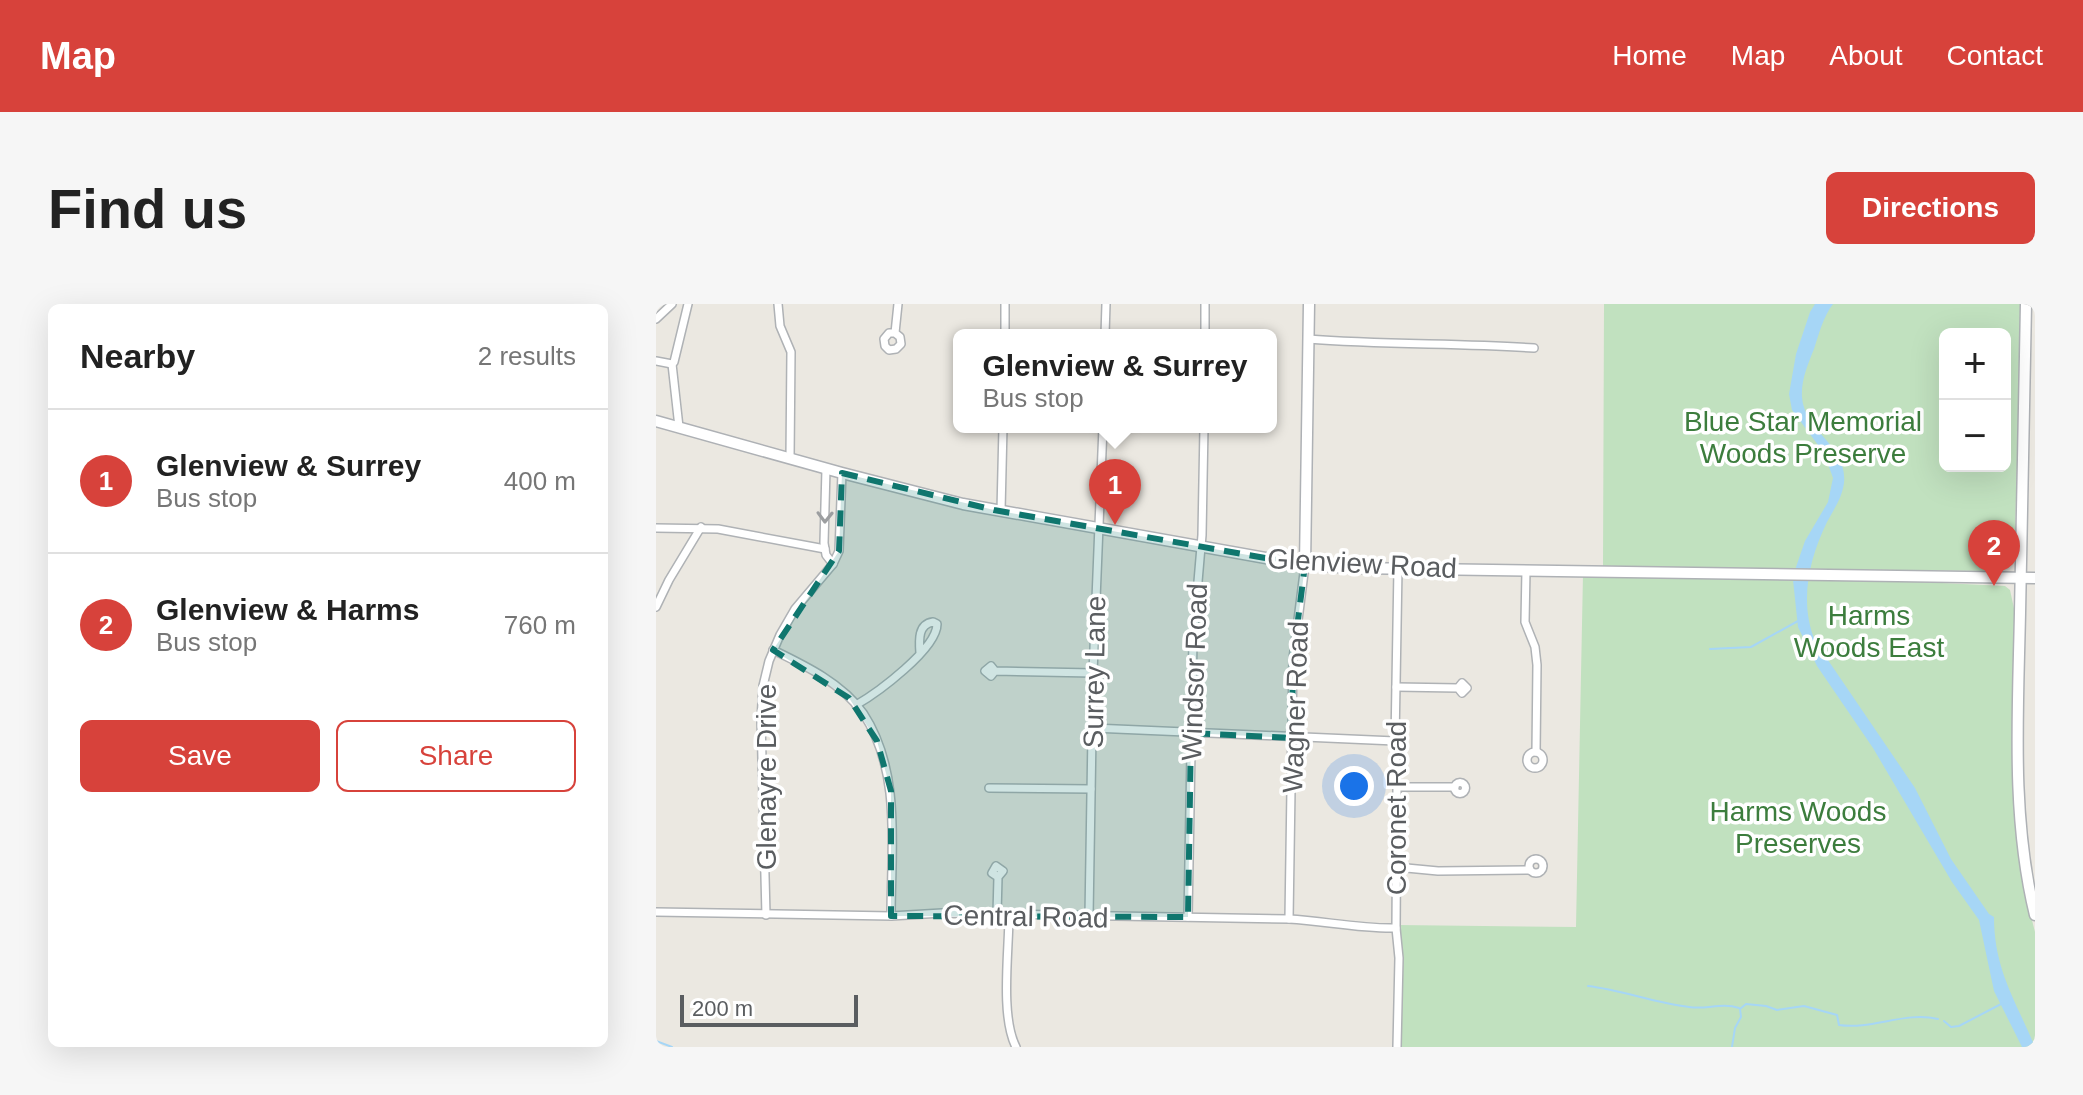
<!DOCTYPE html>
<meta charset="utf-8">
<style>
body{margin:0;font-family:Helvetica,sans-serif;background:#f6f6f6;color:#222}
.controls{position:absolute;right:24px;top:24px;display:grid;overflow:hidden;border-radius:12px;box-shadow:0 8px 32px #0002}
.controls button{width:72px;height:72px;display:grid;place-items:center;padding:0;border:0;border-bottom:2px solid #e0e0e0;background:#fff;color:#222;font:40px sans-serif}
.scale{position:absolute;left:24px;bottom:20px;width:178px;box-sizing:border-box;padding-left:8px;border:4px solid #5a5d60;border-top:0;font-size:22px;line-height:28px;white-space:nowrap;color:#5a5d60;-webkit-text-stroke:6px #fff;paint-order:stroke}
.you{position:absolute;left:698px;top:482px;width:28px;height:28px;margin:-20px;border:6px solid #fff;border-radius:50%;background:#1a73e8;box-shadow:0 0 0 12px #1a73e833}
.badge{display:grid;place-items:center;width:52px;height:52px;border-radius:50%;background:#d7423b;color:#fff;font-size:26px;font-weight:700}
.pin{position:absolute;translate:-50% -66px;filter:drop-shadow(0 2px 4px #0008)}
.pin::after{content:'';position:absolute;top:42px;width:28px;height:24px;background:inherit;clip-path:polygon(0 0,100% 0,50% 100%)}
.popup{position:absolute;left:297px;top:25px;width:324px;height:104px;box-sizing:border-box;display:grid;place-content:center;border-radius:12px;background:#fff;filter:drop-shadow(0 2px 6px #0005);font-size:26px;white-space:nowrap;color:#767676}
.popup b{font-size:30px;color:#222}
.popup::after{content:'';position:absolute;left:50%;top:100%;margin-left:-16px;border:16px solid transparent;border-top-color:#fff}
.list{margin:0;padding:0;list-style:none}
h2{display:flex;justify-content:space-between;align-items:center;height:104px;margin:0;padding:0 32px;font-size:34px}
h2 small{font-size:26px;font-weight:400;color:#767676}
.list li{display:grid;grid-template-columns:52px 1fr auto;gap:24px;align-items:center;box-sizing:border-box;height:144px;padding:0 32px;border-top:2px solid #e0e0e0}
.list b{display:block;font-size:30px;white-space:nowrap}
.list p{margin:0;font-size:26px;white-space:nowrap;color:#767676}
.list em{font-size:26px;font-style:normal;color:#767676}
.actions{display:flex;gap:16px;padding:24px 32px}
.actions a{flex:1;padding:18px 0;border:2px solid #d7423b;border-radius:12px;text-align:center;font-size:28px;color:#d7423b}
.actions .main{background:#d7423b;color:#fff}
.map{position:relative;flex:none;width:1379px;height:743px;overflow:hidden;border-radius:12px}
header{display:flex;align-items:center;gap:48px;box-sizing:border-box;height:112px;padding:0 40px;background:#d7423b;color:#fff}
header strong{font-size:38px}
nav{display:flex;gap:44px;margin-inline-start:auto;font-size:28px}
.intro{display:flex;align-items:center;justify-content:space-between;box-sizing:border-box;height:192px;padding:0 48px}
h1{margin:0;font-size:56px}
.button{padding:20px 36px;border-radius:12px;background:#d7423b;color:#fff;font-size:28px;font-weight:700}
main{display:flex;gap:48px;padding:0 48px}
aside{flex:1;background:#fff;border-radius:12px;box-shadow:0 8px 32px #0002}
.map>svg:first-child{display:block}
.green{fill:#c1e1bf;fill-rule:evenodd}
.water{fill:#a6d6f6}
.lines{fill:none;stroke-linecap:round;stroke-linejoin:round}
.stream{stroke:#a6d6f6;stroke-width:2}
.street-casing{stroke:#afb2b5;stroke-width:10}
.secondary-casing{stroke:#aeb1b5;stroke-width:13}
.street{stroke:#fff;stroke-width:7}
.secondary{stroke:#fff;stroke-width:10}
.oneway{stroke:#9c9ea0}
.marked{fill:#0f766e;fill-opacity:0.2;stroke:#0f766e;stroke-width:6;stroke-dasharray:16 10;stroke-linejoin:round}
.labels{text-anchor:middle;stroke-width:7;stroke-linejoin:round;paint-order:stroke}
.park-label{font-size:28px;fill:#3c7d3d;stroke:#fff}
.street-label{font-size:28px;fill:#5a5d60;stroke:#fff}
</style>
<header>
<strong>Map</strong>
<nav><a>Home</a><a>Map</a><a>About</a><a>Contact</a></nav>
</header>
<div class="intro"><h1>Find us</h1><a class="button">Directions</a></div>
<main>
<aside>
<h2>Nearby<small>2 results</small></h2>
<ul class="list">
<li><span class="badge">1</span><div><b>Glenview &amp; Surrey</b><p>Bus stop</p></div><em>400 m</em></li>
<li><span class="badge">2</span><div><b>Glenview &amp; Harms</b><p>Bus stop</p></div><em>760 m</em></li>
</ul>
<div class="actions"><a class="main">Save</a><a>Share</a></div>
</aside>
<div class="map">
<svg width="1379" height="743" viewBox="0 0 1379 743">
<rect width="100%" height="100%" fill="#ebe8e1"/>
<g class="green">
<path d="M948,0H1366L1358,259L1352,264L1338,267L947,263ZM1289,30H1349V162H1289Z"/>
<path d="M927,270L1202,275L1349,282L1354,286L1359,309L1361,530L1368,585L1379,628V743H744L742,621L920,623Z"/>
</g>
<path class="water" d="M1159,0H1177C1167,13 1163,30 1158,45C1152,60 1145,76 1146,93C1148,127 1192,142 1188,179C1186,194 1178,205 1171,218C1153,255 1143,298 1159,337L1259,484L1295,555L1333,610L1338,613C1338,666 1360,697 1379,743H1366L1338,687L1323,616L1296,578L1217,444L1161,362L1142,323L1137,276L1140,263L1149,237L1172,198L1177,174L1168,149L1136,106L1133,90L1140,50L1154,8Z"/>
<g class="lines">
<g class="stream">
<path d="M1054,345L1095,343L1142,317"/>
<path d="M932,682C966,686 998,699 1033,703C1051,706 1065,698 1083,704"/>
<path d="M1288,717L1295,723L1303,722L1347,699"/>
<path d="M0,737L16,743"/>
<path d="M1076,743L1079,724L1085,713L1084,705L1090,700L1110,702L1121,706L1148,702L1181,711L1183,721C1216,726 1249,707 1282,715"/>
</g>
<g class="street-casing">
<g id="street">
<path d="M122,0L124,22L135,48L134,154"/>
<path d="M0,15L16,0"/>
<path d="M239,29H233L228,35L229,42L233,46L240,45L245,40L244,33L239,29L242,0"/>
<path d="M349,31V0"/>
<path d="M449,31L450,0"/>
<path d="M549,31V0"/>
<path d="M652,35C727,41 803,39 878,44"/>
<path d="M0,57L16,60L18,58L32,0"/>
<path d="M16,60L23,123"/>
<path d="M170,165L168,239L170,251L177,260"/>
<path d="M345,207L347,123"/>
<path d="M0,224L62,225L169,245"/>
<path d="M870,266L869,318L879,343L881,361L880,448"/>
<path d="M0,303L13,276L45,223"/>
<path d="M117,346C148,361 186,379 207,409C246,468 235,545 235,612"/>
<path d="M339,367L335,372L329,367L335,362L339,367L437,369"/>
<path d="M740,383L802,384L806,389L811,384L806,379L802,384"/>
<path d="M200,401C221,389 281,345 281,320L277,318C262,320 263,336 264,349"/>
<path d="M437,424L739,437"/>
<circle cx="879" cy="456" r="8"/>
<circle cx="804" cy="484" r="5.5"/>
<path d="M741,483H799"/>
<path d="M333,484L435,485"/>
<circle cx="880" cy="562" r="7"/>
<path d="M740,563L782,567L874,566"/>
<path d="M0,608L235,612L286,609L633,615C669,617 704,625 740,624"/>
<path d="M341,610L342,573L347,567L340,562L336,569L342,573"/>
<path d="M110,611L105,416L107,382L113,357L124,331L139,305L177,260L183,247L186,169"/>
<path d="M353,611C353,647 344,712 360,743"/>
<path d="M433,612L437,369L447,123"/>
<path d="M532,613L537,336L546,231L548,123"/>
<path d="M633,615L637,355L649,261"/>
<path d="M741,743L743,654L740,624L741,483L739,437L742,264"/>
</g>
</g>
<g class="secondary-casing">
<g id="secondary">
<path d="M1370,0C1368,103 1366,206 1364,309C1362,409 1355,513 1379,611"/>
<path d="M0,117L186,169L307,200L649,261L698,264L1379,274"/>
<path d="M649,261L653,0"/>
</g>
</g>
<use href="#street" class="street"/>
<use href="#secondary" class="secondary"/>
</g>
<defs><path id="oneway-chevron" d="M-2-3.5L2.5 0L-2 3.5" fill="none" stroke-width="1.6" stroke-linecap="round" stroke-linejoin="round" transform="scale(2)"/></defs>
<use class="oneway" href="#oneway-chevron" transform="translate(169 213) rotate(91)"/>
<path class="marked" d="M186,169L338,206L649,261L637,355L636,434L535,429L532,613L235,612V487L221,437L193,394L117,346L183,247Z"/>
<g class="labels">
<g class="park-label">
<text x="1147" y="127">Blue Star Memorial<tspan x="1147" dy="32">Woods Preserve</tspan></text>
<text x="1213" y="321">Harms<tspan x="1213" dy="32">Woods East</tspan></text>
<text x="1142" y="517">Harms Woods<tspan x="1142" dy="32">Preserves</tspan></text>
</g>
<g class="street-label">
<text transform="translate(706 259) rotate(3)" y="10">Glenview Road</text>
<text transform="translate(438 368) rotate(-89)" y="10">Surrey Lane</text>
<text transform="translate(538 368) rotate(-88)" y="10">Windsor Road</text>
<text transform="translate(639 403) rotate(-88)" y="10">Wagner Road</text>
<text transform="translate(110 473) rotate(-90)" y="10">Glenayre Drive</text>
<text transform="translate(740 504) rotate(-90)" y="10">Coronet Road</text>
<text transform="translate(370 612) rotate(1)" y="10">Central Road</text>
</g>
</g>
</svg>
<div class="controls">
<button>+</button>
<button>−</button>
</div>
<div class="scale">200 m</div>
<div class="you"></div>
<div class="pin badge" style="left:459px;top:221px">1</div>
<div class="popup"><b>Glenview &amp; Surrey</b>Bus stop</div>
<div class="pin badge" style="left:1338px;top:282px">2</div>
</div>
</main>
